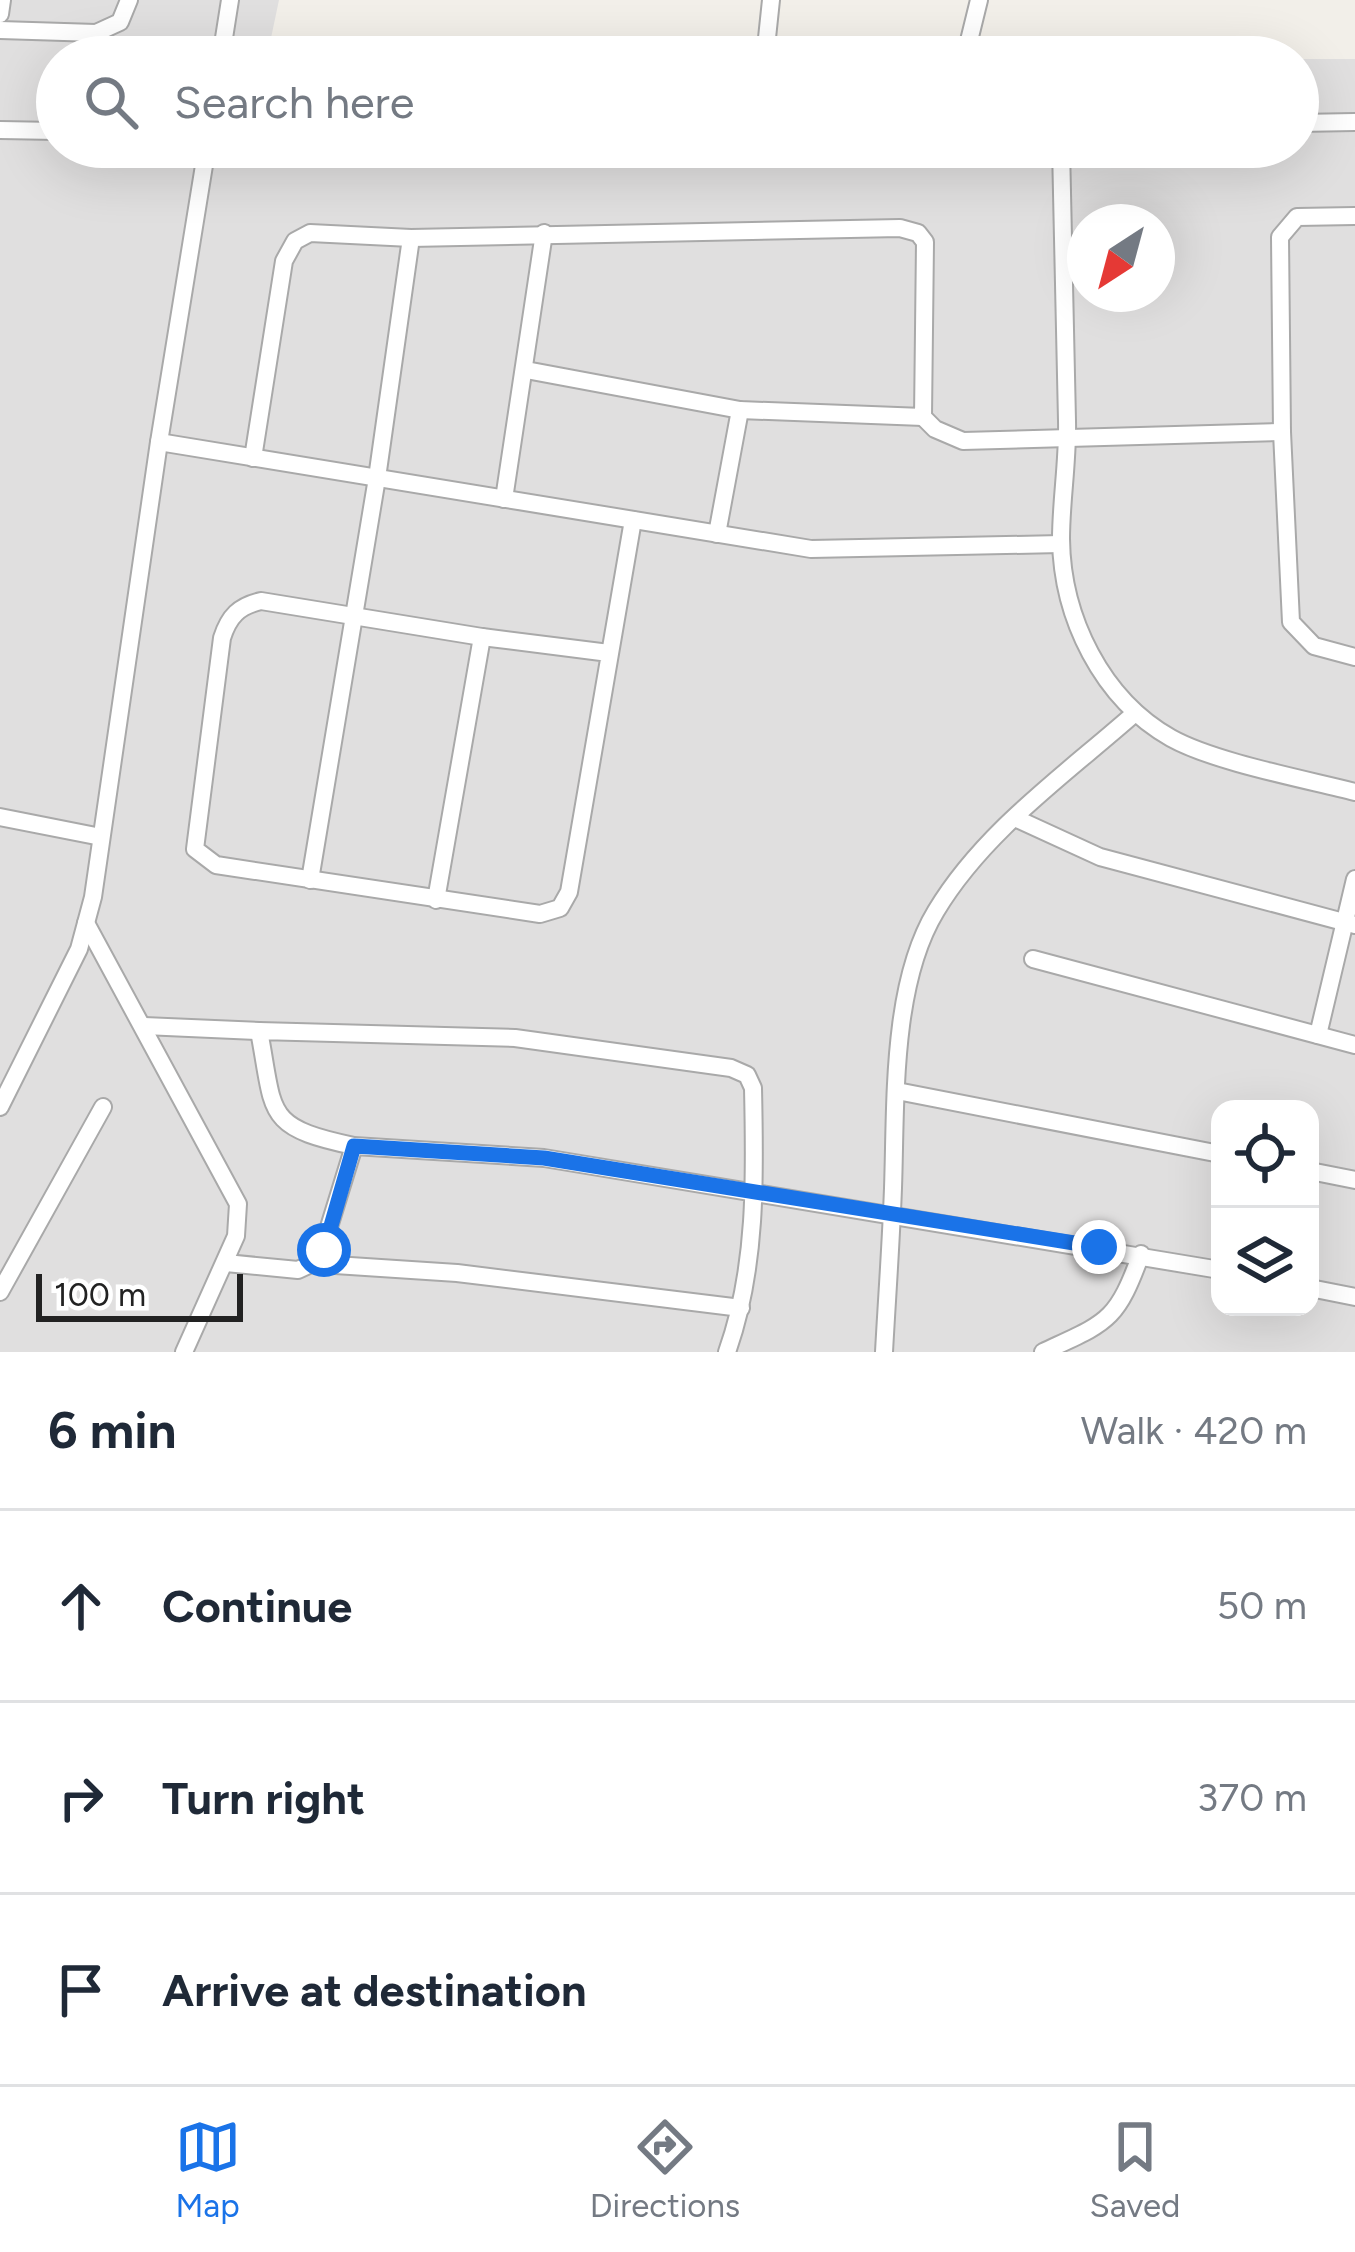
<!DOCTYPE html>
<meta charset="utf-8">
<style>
body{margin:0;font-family:Figtree,sans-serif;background:#f6f6f7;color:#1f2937}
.controls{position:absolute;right:36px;bottom:36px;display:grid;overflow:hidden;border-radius:24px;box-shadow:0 12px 48px #0002}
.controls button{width:108px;height:108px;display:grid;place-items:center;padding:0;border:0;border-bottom:3px solid #e0e1e3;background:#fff;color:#1f2937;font:60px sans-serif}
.compass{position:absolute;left:1067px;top:204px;width:108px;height:108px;border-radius:50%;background:#fff;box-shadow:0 12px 48px #0002;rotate:216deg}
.scale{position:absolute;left:36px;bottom:30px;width:207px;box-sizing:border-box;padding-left:12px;border:6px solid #222;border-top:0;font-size:33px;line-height:42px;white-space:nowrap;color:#222;-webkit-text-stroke:9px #fff;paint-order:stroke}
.stop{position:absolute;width:36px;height:36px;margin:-27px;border:9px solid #1a73e8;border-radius:50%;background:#fff}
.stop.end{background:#1a73e8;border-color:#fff;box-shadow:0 3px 12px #0008}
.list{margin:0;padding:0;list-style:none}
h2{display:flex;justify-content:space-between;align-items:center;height:156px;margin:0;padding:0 48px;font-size:51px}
h2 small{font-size:39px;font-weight:400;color:#747a83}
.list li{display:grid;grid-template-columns:78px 1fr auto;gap:36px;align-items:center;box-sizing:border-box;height:192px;padding:0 48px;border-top:3px solid #e0e1e3}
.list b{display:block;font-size:45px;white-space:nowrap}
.list em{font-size:39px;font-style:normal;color:#747a83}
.icon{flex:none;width:66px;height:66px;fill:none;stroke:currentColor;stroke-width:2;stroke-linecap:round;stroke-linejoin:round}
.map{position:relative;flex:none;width:1355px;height:1352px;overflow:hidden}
.search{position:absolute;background:#fff;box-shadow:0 12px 48px #0002;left:36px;right:36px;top:36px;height:132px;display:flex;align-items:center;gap:30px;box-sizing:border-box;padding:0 42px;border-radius:66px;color:#747a83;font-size:45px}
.sheet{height:732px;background:#fff}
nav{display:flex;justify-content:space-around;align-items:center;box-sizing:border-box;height:168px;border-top:3px solid #e0e1e3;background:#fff;font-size:33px;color:#747a83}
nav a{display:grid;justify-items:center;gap:6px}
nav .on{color:#1a73e8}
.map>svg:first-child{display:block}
.residential{fill:#e0dfdf;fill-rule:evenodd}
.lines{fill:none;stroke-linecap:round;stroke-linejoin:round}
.minor-casing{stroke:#a9a9a9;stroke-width:20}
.minor{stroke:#fff;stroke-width:16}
.route{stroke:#1a73e8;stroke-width:15}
</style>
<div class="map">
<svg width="1355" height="1352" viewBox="0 0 1355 1352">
<rect width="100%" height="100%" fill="#f2efe9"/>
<path class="residential" d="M0,0H279L267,57H57V147H1298V59H1355V1352H0ZM1085,222H1157V294H1085ZM1220,1109H1310V1307H1220Z"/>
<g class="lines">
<g class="minor-casing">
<g id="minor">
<path d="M0,14L2,0"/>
<path d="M0,30L96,33L120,22L129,0"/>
<path d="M221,57L230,0"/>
<path d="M765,57L771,0"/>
<path d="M965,57L979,0"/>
<path d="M1298,123L1355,122"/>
<path d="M0,130L57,131"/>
<path d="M1061,147C1063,238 1065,330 1067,421C1068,461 1061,500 1061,539C1062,618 1102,699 1171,738C1214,762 1304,779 1355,792"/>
<path d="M1355,216L1297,217L1280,237L1282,432L1291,622L1314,646L1355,657"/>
<path d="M923,417L935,429L963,441L1282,432"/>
<path d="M159,442L811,549L1061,544"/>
<path d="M253,458L284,261L295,241L310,233L411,238L900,228L918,233L925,242L923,417L740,410L526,370"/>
<path d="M504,499L544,233"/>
<path d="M717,534L740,410"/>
<path d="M609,653L482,637L261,601C239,606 229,616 222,638L195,849L216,865L540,914L560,908L569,892L633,520"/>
<path d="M0,817L101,837"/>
<path d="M1015,818L1100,857L1355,925"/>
<path d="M310,880L377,478L411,238"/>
<path d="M436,900L482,637"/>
<path d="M86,923L238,1204L236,1236L184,1352"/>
<path d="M1033,959L1355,1045"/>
<path d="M144,1026L259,1031"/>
<path d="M1318,1035L1355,879"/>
<path d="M897,1091L1220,1154"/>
<path d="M0,1107L79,949L93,897L159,442L207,147"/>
<path d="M354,1146L325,1240L326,1257L335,1265L457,1273L741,1308"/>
<path d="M1310,1171L1355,1180"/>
<path d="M226,1263L298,1270L326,1257"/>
<path d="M1310,1288L1355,1297"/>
<path d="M0,1292L103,1107"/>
<path d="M727,1352C757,1268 755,1176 753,1088L747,1075L731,1068L515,1038L259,1031C275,1114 263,1127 354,1146L544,1158L1220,1270"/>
<path d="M884,1352C887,1297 891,1243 893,1188C896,1103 891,985 936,911C984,831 1066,774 1135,713"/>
<path d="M1043,1352C1107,1322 1116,1323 1141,1254"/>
</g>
</g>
<use href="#minor" class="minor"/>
</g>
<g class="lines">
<path class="route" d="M324,1250L354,1146L544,1158L1099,1247"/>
</g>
</svg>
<div class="controls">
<button><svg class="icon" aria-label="locate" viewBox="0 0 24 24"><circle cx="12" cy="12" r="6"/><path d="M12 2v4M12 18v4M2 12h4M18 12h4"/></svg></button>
<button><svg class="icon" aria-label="layers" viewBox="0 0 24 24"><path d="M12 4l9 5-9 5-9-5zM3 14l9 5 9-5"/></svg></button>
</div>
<svg class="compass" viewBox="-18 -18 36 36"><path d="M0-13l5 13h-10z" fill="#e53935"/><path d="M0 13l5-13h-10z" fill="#747a83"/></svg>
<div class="scale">100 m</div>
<div class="stop" style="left:324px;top:1250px"></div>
<div class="stop end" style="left:1099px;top:1247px"></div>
<div class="search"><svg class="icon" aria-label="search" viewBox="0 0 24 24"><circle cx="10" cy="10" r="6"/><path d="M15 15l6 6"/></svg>Search here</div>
</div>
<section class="sheet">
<h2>6 min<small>Walk · 420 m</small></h2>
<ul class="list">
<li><svg class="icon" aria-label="ahead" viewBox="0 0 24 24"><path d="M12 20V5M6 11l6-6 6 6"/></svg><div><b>Continue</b></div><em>50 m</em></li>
<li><svg class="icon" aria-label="right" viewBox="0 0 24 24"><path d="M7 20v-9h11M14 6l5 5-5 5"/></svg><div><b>Turn right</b></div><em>370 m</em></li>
<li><svg class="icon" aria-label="arrive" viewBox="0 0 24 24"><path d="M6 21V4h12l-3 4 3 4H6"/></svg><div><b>Arrive at destination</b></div></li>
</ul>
</section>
<nav>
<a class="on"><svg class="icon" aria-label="map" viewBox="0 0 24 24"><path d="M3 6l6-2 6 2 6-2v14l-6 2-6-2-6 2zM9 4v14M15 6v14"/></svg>Map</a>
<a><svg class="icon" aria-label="directions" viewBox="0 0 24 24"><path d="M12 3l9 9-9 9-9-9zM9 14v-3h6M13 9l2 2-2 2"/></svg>Directions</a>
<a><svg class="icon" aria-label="saved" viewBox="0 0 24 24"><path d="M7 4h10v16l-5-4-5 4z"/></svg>Saved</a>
</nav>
